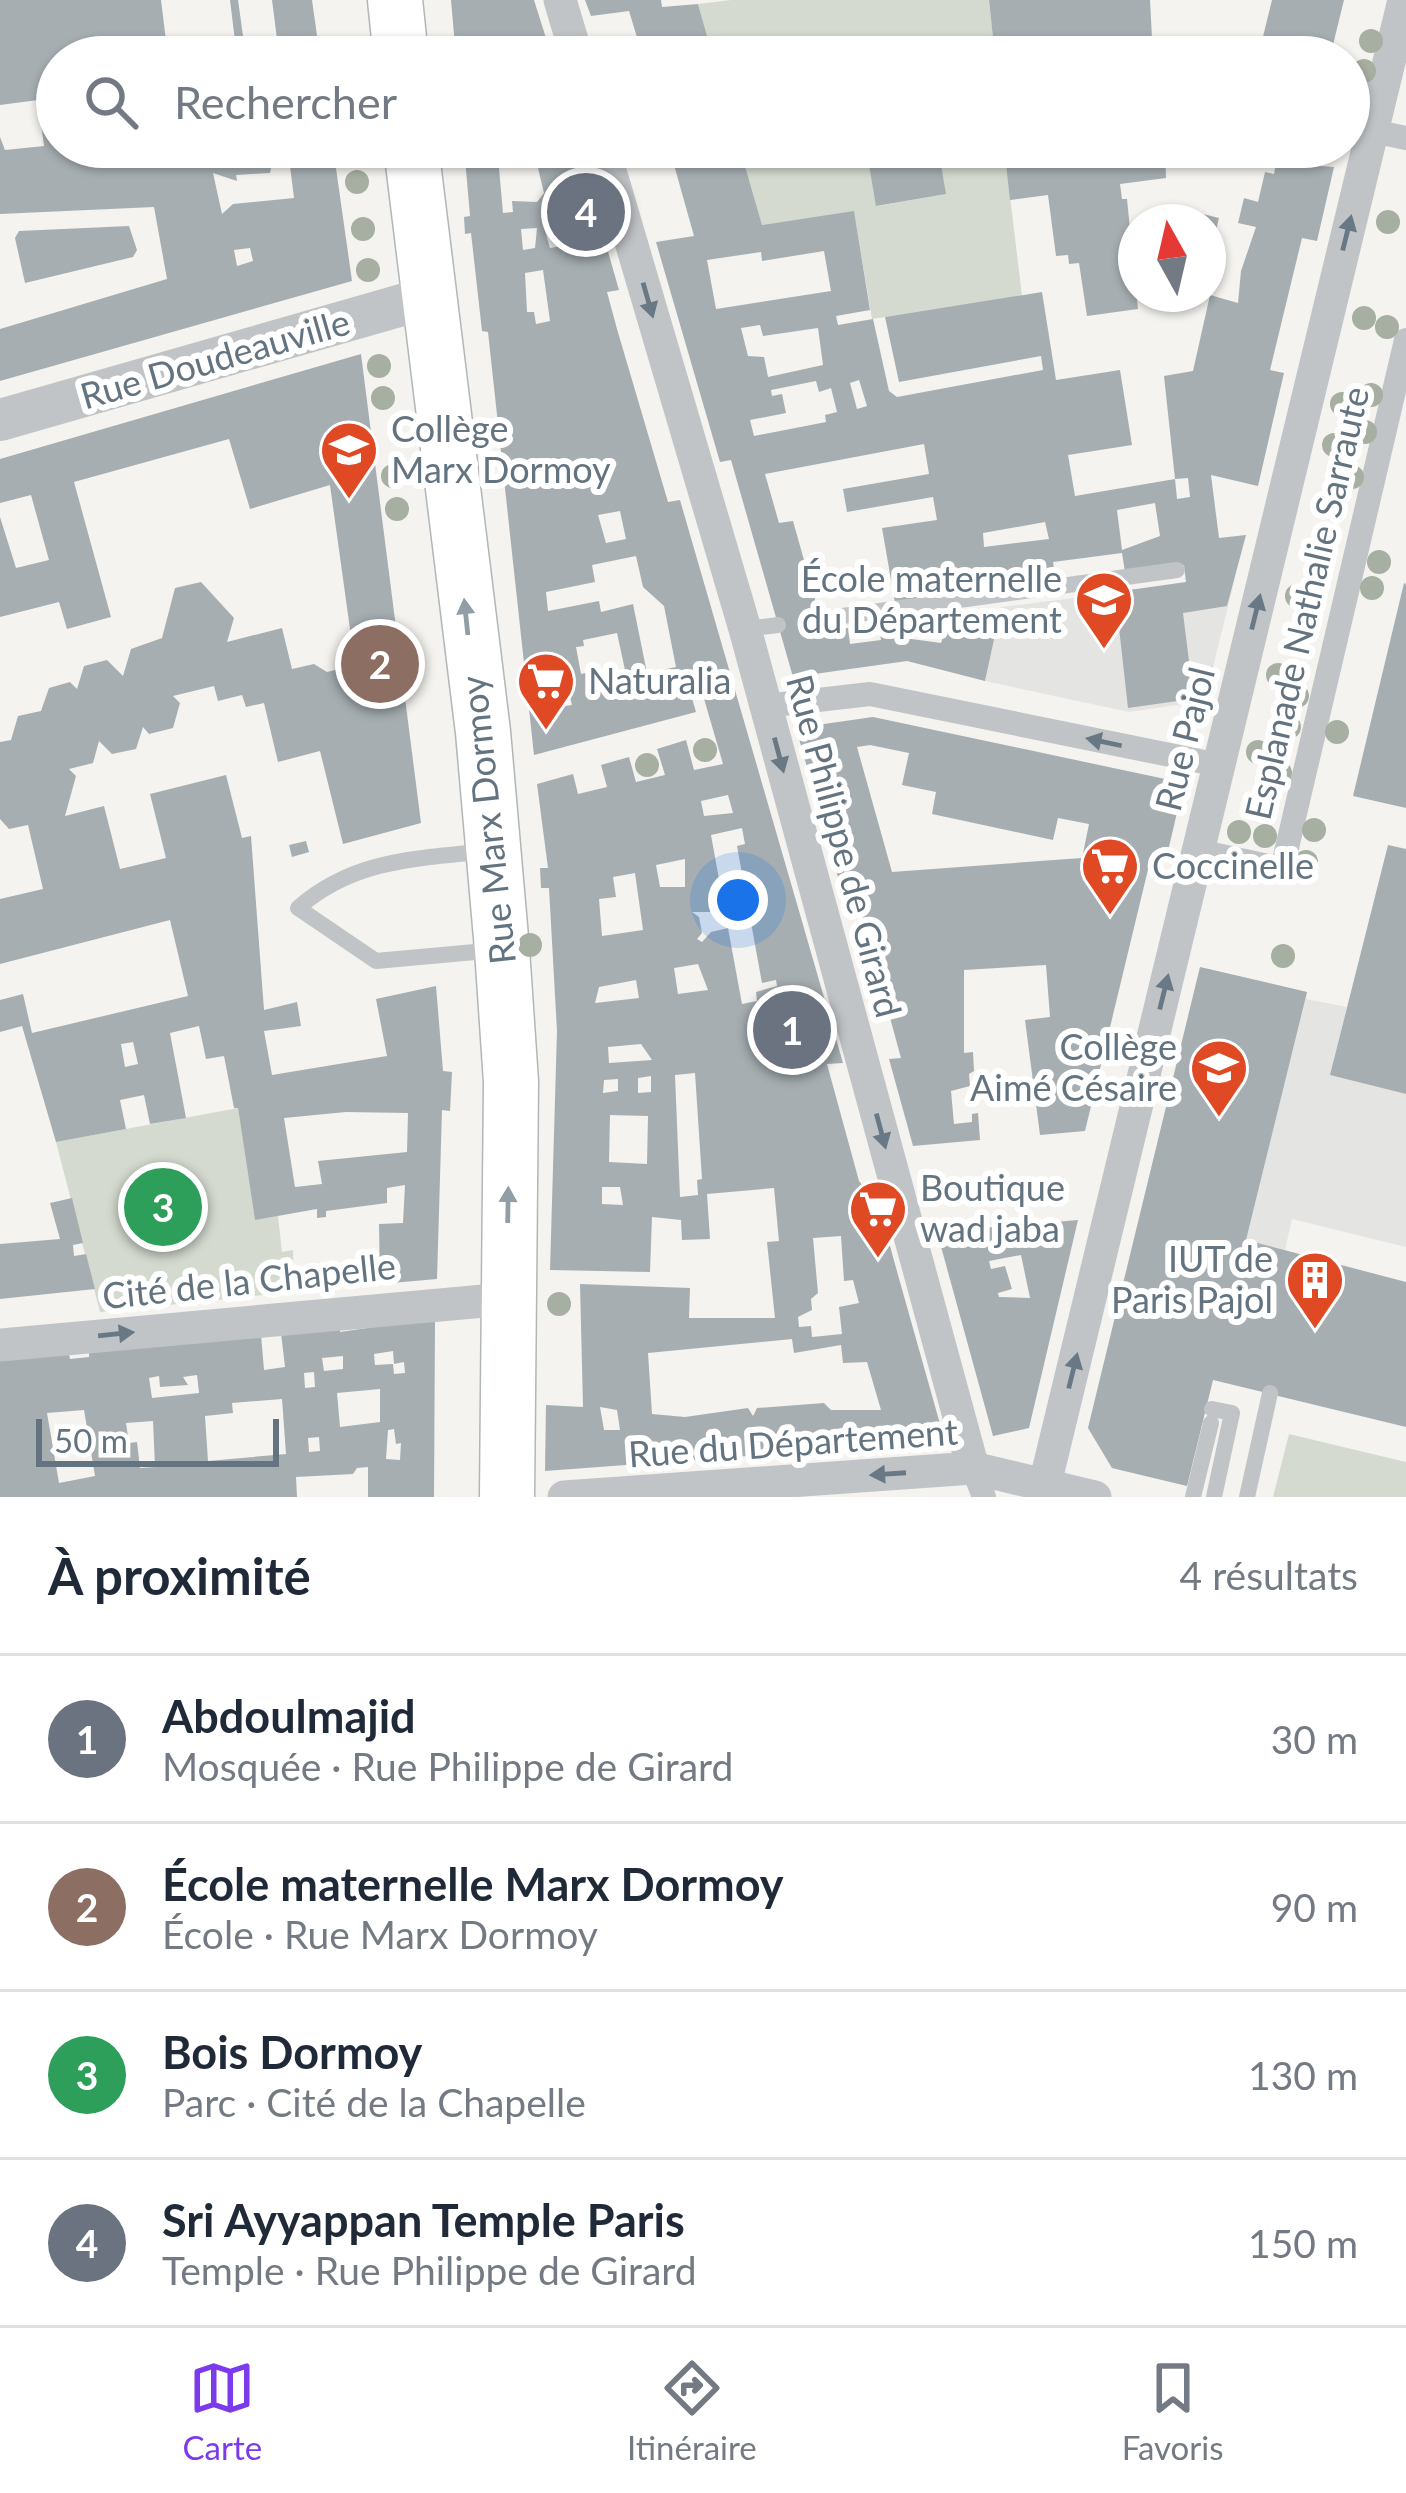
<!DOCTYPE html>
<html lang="fr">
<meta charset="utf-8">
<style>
body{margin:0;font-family:Lato,sans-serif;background:#f2f2f3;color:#1f2937}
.compass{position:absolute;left:1118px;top:204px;width:108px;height:108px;border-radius:50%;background:#fff;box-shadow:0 3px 9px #0004;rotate:352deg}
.scale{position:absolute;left:36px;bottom:30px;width:243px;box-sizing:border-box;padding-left:12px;border:6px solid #637480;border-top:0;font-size:33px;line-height:42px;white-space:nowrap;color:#637480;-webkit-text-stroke:9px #fff;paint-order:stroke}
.you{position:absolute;left:738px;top:900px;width:42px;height:42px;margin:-30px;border:9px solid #fff;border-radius:50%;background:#1a73e8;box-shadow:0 0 0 18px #1a73e833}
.badge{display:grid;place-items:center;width:78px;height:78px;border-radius:50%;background:#7c3aed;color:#fff;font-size:39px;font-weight:700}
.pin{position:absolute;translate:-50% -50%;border:6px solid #fff;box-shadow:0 3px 12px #0006}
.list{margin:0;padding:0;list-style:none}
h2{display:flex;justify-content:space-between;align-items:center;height:156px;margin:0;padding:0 48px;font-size:51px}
h2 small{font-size:39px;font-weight:400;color:#747a83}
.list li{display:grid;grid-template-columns:78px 1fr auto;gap:36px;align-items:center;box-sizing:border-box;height:168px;padding:0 48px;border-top:3px solid #e0e1e3}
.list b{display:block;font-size:45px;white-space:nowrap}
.list p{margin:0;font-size:39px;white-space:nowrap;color:#747a83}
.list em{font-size:39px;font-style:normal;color:#747a83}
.icon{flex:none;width:66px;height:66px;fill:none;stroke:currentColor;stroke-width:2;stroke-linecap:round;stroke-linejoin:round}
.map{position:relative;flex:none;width:1406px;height:1497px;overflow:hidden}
.search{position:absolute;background:#fff;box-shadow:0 3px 9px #0004;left:36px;right:36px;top:36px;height:132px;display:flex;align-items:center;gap:30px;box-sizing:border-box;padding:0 42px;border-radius:66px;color:#747a83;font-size:45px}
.sheet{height:828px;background:#fff}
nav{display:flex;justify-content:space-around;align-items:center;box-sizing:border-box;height:168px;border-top:3px solid #e0e1e3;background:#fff;font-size:33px;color:#747a83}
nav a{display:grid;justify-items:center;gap:6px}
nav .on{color:#7c3aed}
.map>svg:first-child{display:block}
.built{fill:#e4e5e3}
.green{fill:#d4dad0}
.building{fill:#a6aeb2;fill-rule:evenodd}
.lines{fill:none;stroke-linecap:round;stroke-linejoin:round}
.primary-casing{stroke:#b1b6b9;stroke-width:57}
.service{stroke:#c1c4c7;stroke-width:16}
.pedestrian{stroke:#c1c4c7;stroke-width:24}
.minor{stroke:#c1c4c7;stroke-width:33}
.tertiary{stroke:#c1c4c7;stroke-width:42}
.primary{stroke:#fff;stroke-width:54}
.tree{fill:#a6afa1}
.oneway{fill:#687884}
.oneway2{fill:#929ea6}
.labels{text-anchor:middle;stroke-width:12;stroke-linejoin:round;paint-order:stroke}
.street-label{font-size:36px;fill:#637480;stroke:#fff}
.poi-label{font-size:36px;fill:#637480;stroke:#fff;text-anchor:start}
</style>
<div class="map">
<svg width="1406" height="1497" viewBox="0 0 1406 1497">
<rect width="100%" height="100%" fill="#f4f3ef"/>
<g class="built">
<path d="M1235,578L1202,711L1177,705L1129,712L985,681L1001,607Z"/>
<path d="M1200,967L1307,992L1306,999L1347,1007L1331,1075L1406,1094V1247L1292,1219L1285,1250L1246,1241L1187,1486L1112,1468L1088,1428Z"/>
</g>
<g class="green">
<path d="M731,0H989L995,57H923L919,38L851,46V57H713L698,4Z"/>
<path d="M775,147H866L877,206L945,194L938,147H1004L1022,296L872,319L854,212L762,225L741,152Z"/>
<path d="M238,1108L255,1219L278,1216L282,1252L293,1250L294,1292L100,1312L56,1142Z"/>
<path d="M1289,1434L1406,1462V1497H1273Z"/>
</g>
<g class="building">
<path d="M0,0H161L168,57H57V147H188L190,163L207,162L205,151L234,147H333L352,281L0,381V329L167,279L154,207L0,214V137L5,150L44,146L38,100L0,105ZM289,158L294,198L233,204L222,214L213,173L237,181L236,175L270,173L273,159ZM250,248L253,261L237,266L234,250Z"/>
<path d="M230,0H238L244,43L277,39L272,0H312L320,57H237Z"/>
<path d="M451,0H534L552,57H456Z"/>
<path d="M585,0H661L662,7L698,4L713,57H643L629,11L591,16Z"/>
<path d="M989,0H1150L1153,57H995Z"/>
<path d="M1272,0H1344L1330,57H1258Z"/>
<path d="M920,38L923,57H851L850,47Z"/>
<path d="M464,147H578L619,290L607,292L617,329L668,502L680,500L843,1063L827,1064L859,1181L879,1206L898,1275L942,1431L933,1442L545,1471L546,1405L583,1407L580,1284L690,1288L689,1318H775L767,1242L779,1241L774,1188L707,1194L710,1239L682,1240L681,1220L652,1217L650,1272L550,1270L557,1031L549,888H541L540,868H548L537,784L573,774L578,794L607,787L601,765L629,757L636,782L665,775L657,749L686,740L694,770L723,764L698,678L687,681L696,712L534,755L488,332L482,331L471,233L465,234L464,217L470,216ZM537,164L544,193L537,202L512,201L513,212L503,213L499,168ZM561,226L562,246L550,248L544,227ZM537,228L535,248L523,250L521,229ZM543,270L550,321L536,324L534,312H527L525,273ZM620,511L626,539L606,543L598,515ZM636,556L643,587L664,606L676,667L647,673L633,604L601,612L599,601L548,611L546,592L595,582L592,565ZM617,633L625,670L591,678L590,672L581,674L576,647L584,646L583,640ZM569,693L572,705L559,707L557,696ZM728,795L733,813L704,816L701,801ZM742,828L745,844L737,846L762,983L776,980L777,986L756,992L757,1001L742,1004L728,928L711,932L702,942L697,939L702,933L699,917L692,912H725L711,835ZM685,859V887H660L656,865ZM635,873L643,930L602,936L599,899L616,897L613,877ZM698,964L708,990L678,994L674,968ZM636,980L639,998L595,1003L599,987ZM641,1044L652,1060L609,1063L608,1047ZM695,1073L702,1179L697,1180L698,1195L680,1197L675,1075ZM651,1076V1092L638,1093V1078ZM618,1079V1091L603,1093L604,1080ZM610,1115L648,1116L647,1164L609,1162ZM602,1187H620L623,1205L602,1204ZM841,1236L844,1281L853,1280L859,1303L839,1307L842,1334L812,1337L811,1326L799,1327L798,1317L812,1310L811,1299L818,1293L813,1238ZM792,1339L794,1353L841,1345L843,1363L867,1362L881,1410H831L824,1403L757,1408L753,1416L748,1408L685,1417L652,1414L648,1353ZM600,1407L617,1410L620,1430H604Z"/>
<path d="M669,147H759L741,152L762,225L854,211L870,310L836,316L838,325L873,319L889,391L897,397L1043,370L1041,356L899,382L885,317L1042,292L1056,380L1120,370L1132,445L1068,455L1075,496L1175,479L1177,499L1190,497L1188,478L1175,479L1164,376L1193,371L1210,295L1238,303L1241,271L1256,227L1238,223L1244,198L1258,202L1265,172L1274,174L1276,163L1252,165L1250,156L1236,152L1237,147H1308L1303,165L1334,167L1317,241L1302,238L1270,370L1284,373L1258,486L1211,475L1219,538L1246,535L1227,606L1183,613L1190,669L1213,666L1206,697L1128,708L1115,592L1186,582L1184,565L1125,572L1122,553L1053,562L1056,582L990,591L988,571L923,579L926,599L895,603L882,528L937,520L933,497L847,512L843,489L929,474L924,444L765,474L779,523L793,521L824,631L848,628L850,644L881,640L878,624L901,621L904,638L941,643L947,625L995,635L985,681L907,661L793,677L731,460L720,462L656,242L694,236ZM824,251L831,291L716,309L707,260L761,252L762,261ZM760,325L763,336L818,328L823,365L768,377L764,357L748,356L741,328ZM859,380L867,406L857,409L850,383ZM816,381L819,392L831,388L837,412L825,415L826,422L754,436L750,420L786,413L782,394L772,396L771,390ZM1155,503L1160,536L1122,550L1117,510ZM1045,522L1049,539L984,547L983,533Z"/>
<path d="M866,147H938L946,194L876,206Z"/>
<path d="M1004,147H1165L1166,178L1120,184L1122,199H1127L1138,309L1087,316L1079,263L1069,264L1068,255L1056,256L1048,195L1010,200Z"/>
<path d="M1167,205L1219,218L1210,256L1208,222H1169Z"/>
<path d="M129,226L137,250L133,257L25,283L15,238L19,231Z"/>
<path d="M361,354L421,823L343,844L320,751L278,762L264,703L246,707L242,695L218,701L214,686L173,696L180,703L173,728L149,734L143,727L136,749L112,754L99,741L93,763L69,769L76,776L65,816L104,806L120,869L166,858L150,794L226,775L242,838L251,836L264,1010L297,1002L301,1026L264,1031L272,1075L387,1056L376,999L436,986L443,1071L452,1072L450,1111L442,1110L437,1279L380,1284L379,1224L403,1223L405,1185L387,1188V1203L326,1211V1217L317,1218V1209L255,1220L238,1108H234L224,1056L206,1059L199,1026L170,1033L186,1118L150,1124L144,1095L120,1100L126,1129L56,1142L22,1026L0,1032V1000L23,994L32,1033L188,996L170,920L0,964V899L43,889L28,825L9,829L0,819V742L11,740L18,716L41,711L49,688L70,682L77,689L84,666L107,660L123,676L131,649L162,638L175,588L201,582L234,618L227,642L282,628L292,669L314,664L327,672L355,665L330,485L250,509L229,439L74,482L111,617L67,629L59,602L0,617V517L16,568L49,560L31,495L0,503V459ZM133,1042L138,1064L125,1067L121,1044ZM346,1112L408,1113L407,1152L318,1161L322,1184L295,1187L284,1118Z"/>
<path d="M1404,583L1406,584V808L1353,796Z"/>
<path d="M873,717L1184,783L1168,851L1152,853L1085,1131L1040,1135L1025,1020L1050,1017L1046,965L964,970V1053L973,1052L974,1071L969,1074L970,1086L951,1091L954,1124L972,1122V1114L978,1113L980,1140L913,1146L889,1059L901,1058L851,875L838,877L796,728ZM870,745L909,753L902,785L936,792L932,814L1053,840L1058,818L1089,824L1082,858L892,872L857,747Z"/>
<path d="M306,841L309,852L292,857L289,845Z"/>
<path d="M1388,845L1406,849V1094L1330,1075Z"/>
<path d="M1200,967L1307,992L1246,1240L1406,1282V1427L1213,1380L1187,1486L1112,1468L1088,1428Z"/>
<path d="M72,1198L83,1243L73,1245L74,1256L86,1254L95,1289L0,1299V1244L60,1239L50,1203Z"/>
<path d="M1078,1220L1029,1428L993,1436L937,1232L973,1229L974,1240L989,1238L983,1228ZM1021,1255L1030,1298L999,1297L998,1293L1012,1289L1005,1266L991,1269L989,1261Z"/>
<path d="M435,1318L434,1497H368V1467L357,1468L353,1474L296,1477L297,1497H0V1360L69,1354L70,1359L89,1357V1352L261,1335L264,1370L285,1367L281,1333L340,1327V1332ZM393,1351L394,1364L404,1362L405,1373L394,1374L393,1364L375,1365L374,1354ZM343,1356V1369L324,1371L322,1358ZM314,1372L315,1387L305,1388L304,1373ZM197,1375L199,1393L152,1398L149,1378L159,1376L160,1387L188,1385L183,1377ZM380,1389V1422L340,1427L337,1393ZM282,1399L286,1454L208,1461L205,1416L233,1413L232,1403ZM84,1410L95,1476L59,1483L47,1413ZM153,1421L155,1467L140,1468L137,1442L129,1443L126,1423ZM394,1429L396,1444L401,1443L400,1460L386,1459L388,1430ZM319,1437L320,1451L309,1452L308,1438Z"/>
</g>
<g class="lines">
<g class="primary-casing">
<g id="primary">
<path d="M395,0L401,57"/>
<path d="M411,147L483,732L502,949L511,1082L507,1497"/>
</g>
</g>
<g class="service">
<path d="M821,619L1177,570"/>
<path d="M745,629L778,625"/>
<path d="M487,851C416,859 354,859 298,908L376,961L497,950"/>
<path d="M1212,1409L1232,1413L1214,1497"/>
<path d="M1193,1497L1211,1423"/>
<path d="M1247,1497L1270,1393"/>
</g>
<g class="pedestrian">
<path d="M1372,131L1406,138"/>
<path d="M766,706L870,694L1219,765"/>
<path d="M1198,851L1282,869L1406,340"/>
<path d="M973,1468L984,1497"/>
</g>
<g class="minor">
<path d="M560,0L577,57"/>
<path d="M603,147L745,629L973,1468"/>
<path d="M0,1345L506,1299"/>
<path d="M1045,1484L1404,0"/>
<path d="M564,1497L973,1468L1095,1497"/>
</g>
<path class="tertiary" d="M0,420L430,297"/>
<use href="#primary" class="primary"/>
</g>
<g class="tree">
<circle cx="1371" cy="41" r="12"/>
<circle cx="1364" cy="71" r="12"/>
<circle cx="357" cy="182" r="12"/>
<circle cx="1388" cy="222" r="12"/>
<circle cx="363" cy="229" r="12"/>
<circle cx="368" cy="270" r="12"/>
<circle cx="1364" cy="318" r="12"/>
<circle cx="1387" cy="327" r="12"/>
<circle cx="379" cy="366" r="12"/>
<circle cx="1371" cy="395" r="12"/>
<circle cx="383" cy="398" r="12"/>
<circle cx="1342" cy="404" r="12"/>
<circle cx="1365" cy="432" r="12"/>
<circle cx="1334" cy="445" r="12"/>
<circle cx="393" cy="476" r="12"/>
<circle cx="1352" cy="477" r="12"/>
<circle cx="397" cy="509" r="12"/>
<circle cx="1379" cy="562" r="12"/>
<circle cx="1372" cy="588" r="12"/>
<circle cx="1297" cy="596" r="12"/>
<circle cx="1278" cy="675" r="12"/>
<circle cx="1297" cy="696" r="12"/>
<circle cx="1289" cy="727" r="12"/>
<circle cx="1337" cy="732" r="12"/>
<circle cx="705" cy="750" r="12"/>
<circle cx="1258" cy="752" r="12"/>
<circle cx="647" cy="765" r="12"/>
<circle cx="1280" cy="773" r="12"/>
<circle cx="1314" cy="830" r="12"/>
<circle cx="1239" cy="832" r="12"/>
<circle cx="1265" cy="836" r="12"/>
<circle cx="1306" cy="862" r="12"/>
<circle cx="530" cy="945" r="12"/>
<circle cx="1283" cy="956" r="12"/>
<circle cx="559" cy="1304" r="12"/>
</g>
<defs><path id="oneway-solid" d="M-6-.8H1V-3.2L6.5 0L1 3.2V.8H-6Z" transform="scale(3)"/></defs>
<g class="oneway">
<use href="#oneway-solid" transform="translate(1347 233) rotate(-76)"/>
<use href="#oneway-solid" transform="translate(648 300) rotate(74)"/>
<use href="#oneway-solid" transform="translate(1256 612) rotate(-76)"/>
<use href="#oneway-solid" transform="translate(1104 742) rotate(-168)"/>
<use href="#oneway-solid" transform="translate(779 755) rotate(75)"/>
<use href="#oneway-solid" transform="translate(1164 992) rotate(-76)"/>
<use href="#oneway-solid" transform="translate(881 1131) rotate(75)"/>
<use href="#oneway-solid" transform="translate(116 1334) rotate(-6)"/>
<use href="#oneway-solid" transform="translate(1073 1371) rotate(-76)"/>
<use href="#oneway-solid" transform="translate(888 1474) rotate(176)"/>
</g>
<g class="oneway2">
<use href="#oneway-solid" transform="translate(466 617) rotate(-96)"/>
<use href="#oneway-solid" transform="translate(508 1205) rotate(-89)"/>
</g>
<defs>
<g id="school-pin" transform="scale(3)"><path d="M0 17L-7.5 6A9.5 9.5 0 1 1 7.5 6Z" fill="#df4a24" stroke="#fff"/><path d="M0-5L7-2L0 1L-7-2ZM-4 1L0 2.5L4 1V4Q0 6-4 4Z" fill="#fff"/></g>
<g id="supermarket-pin" transform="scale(3)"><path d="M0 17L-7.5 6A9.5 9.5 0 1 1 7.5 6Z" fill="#df4a24" stroke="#fff"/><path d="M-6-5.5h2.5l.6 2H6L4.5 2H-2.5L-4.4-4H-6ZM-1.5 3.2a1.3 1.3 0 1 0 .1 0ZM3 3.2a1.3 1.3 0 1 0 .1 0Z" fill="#fff"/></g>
<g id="building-pin" transform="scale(3)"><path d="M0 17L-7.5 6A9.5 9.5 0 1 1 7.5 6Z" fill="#df4a24" stroke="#fff"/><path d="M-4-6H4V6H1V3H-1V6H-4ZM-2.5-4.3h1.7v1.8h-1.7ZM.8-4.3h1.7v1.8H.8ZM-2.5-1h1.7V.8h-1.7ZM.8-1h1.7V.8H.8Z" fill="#fff"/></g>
</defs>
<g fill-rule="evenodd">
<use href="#school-pin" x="349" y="450"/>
<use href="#school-pin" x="1104" y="600"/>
<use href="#supermarket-pin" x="546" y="681"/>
<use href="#supermarket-pin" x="1110" y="866"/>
<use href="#school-pin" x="1219" y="1068"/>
<use href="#supermarket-pin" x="878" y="1209"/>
<use href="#building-pin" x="1315" y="1280"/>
</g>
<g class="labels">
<g class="street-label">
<text transform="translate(215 359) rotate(-16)" y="13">Rue Doudeauville</text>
<text transform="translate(1307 603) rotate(-77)" y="13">Esplanade Nathalie Sarraute</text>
<text transform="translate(1185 739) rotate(-76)" y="13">Rue Pajol</text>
<text transform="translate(488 820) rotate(-96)" y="13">Rue Marx Dormoy</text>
<text transform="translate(844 846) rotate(75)" y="13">Rue Philippe de Girard</text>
<text transform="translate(249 1281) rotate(-6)" y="13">Cité de la Chapelle</text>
<text transform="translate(793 1443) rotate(-4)" y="13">Rue du Département</text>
</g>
<g class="poi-label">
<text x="391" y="442">Collège<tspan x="391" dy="41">Marx Dormoy</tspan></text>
<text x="1062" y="592" text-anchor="end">École maternelle<tspan x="1062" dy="41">du Département</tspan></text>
<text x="588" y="694">Naturalia</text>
<text x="1152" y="879">Coccinelle</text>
<text x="1177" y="1060" text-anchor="end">Collège<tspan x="1177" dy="41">Aimé Césaire</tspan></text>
<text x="920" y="1201">Boutique<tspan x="920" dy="41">wad jaba</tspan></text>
<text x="1273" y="1272" text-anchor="end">IUT de<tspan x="1273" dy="41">Paris Pajol</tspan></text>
</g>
</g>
</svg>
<svg class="compass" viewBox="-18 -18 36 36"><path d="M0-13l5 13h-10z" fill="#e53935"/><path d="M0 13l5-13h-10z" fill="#747a83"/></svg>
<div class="scale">50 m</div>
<div class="you"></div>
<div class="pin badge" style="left:792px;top:1030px;background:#6b7280">1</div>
<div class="pin badge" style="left:380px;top:664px;background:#8d6e63">2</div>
<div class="pin badge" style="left:163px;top:1207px;background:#2e9e5b">3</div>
<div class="pin badge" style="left:586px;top:212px;background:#6b7280">4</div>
<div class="search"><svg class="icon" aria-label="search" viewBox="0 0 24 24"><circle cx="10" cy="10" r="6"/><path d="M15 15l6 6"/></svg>Rechercher</div>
</div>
<section class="sheet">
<h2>À proximité<small>4 résultats</small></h2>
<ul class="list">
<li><span class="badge" style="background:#6b7280">1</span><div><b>Abdoulmajid</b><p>Mosquée · Rue Philippe de Girard</p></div><em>30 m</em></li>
<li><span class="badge" style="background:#8d6e63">2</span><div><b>École maternelle Marx Dormoy</b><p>École · Rue Marx Dormoy</p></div><em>90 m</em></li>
<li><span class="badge" style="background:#2e9e5b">3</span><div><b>Bois Dormoy</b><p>Parc · Cité de la Chapelle</p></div><em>130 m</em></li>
<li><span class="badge" style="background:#6b7280">4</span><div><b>Sri Ayyappan Temple Paris</b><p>Temple · Rue Philippe de Girard</p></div><em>150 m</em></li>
</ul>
</section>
<nav>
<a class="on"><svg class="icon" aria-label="map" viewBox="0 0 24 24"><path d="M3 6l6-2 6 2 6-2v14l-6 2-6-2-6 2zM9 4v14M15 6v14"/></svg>Carte</a>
<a><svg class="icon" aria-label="directions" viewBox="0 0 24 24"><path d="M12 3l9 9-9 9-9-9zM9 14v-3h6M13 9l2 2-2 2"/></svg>Itinéraire</a>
<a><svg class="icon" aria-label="saved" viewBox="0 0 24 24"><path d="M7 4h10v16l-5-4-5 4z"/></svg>Favoris</a>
</nav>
